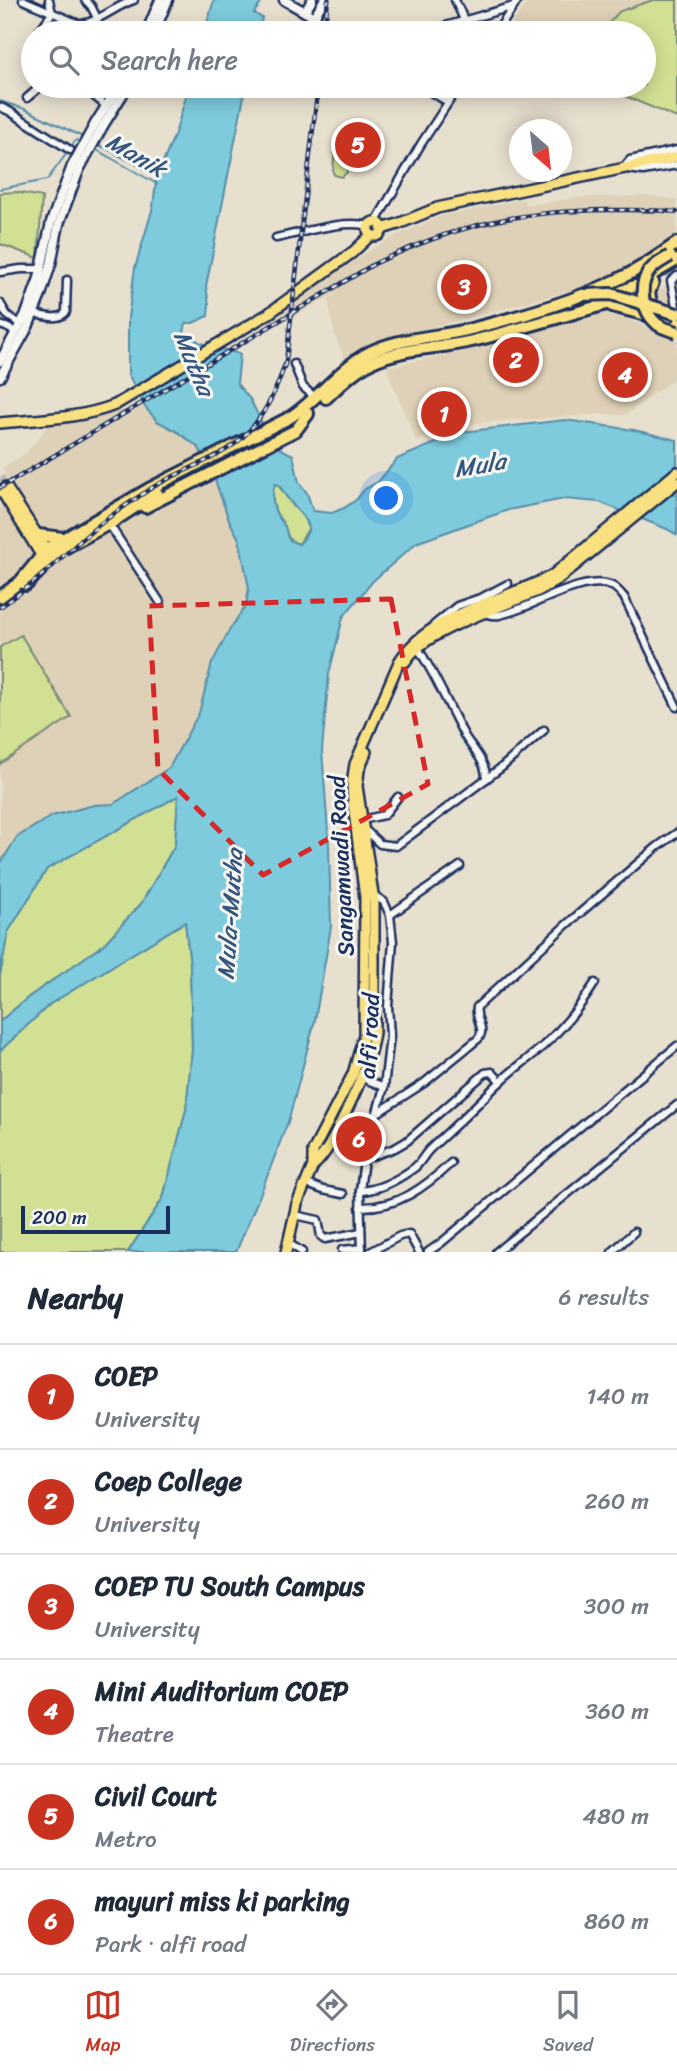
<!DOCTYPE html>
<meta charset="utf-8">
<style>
body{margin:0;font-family:Sriracha,sans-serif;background:#f6f6f7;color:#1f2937}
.compass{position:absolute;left:509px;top:119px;width:63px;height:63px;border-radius:50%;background:#fff;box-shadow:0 4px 18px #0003;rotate:152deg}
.scale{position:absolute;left:21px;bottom:18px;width:149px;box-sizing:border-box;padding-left:7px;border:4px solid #1b2f5e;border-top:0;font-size:19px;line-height:24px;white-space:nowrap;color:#1b2f5e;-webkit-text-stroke:5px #f6f6f2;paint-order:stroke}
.you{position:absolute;left:387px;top:499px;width:24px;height:24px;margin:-18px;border:5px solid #fff;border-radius:50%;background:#1a73e8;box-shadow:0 0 0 10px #1a73e833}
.badge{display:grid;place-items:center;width:46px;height:46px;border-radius:50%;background:#c8321e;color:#fff;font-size:23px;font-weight:700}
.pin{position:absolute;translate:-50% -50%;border:4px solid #fff;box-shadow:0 2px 7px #0006}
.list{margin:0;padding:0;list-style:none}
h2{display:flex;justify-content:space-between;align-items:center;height:91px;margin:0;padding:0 28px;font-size:30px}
h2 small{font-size:23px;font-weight:400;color:#747a83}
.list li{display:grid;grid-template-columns:46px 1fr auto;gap:21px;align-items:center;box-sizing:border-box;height:105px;padding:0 28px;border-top:2px solid #e0e1e3}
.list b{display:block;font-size:26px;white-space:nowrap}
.list p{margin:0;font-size:23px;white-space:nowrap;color:#747a83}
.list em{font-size:23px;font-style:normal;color:#747a83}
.icon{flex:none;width:38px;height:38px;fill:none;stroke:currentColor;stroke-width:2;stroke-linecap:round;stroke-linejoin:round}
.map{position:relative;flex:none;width:677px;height:1252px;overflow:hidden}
.search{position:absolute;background:#fff;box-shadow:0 4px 18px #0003;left:21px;right:21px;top:21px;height:77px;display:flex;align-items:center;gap:18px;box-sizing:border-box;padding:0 24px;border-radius:38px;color:#747a83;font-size:26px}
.sheet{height:721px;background:#fff}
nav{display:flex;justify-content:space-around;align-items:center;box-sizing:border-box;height:98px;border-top:2px solid #e0e1e3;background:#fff;font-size:19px;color:#747a83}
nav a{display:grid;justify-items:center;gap:4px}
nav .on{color:#c8321e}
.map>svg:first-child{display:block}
.built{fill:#ded1b7}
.green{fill:#d1e093;stroke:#768878;stroke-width:2}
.water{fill:#7dcbdc;stroke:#568daa;stroke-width:2;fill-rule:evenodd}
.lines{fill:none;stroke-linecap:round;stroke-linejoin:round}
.stream{stroke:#568daa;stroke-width:2}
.primary-tunnel{stroke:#bfbdb8;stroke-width:9;stroke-dasharray:9 4.5;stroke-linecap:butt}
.street-casing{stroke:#1b2f5e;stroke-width:11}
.secondary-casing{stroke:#1b2f5e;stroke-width:13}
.primary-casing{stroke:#1b2f5e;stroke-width:14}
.highway-casing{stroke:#1b2f5e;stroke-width:16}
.street{stroke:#f6f6f2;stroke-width:6}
.secondary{stroke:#f6f6f2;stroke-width:8}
.primary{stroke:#f9e181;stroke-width:9}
.highway{stroke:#f9e181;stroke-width:10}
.rail-casing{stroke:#1b2f5e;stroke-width:4.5}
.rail{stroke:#f6f6f2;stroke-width:2;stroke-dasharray:5;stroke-linecap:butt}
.secondary-bridge-casing{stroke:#1b2f5e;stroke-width:13;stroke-linecap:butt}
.highway-bridge-casing{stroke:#1b2f5e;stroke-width:16;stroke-linecap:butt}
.secondary-bridge{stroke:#f6f6f2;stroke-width:8}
.highway-bridge{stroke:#f9e181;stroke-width:10}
.marked{fill:none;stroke:#d62828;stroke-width:5;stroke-dasharray:14 9;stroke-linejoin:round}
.labels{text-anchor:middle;stroke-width:6;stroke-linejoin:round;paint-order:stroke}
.street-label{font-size:23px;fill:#1b2f5e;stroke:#f6f6f2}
.water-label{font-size:24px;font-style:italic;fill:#34567e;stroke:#f6f6f2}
</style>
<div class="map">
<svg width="677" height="1252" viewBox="0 0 677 1252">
<rect width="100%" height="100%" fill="#e8e0cf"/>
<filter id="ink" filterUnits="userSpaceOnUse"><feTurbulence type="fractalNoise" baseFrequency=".0143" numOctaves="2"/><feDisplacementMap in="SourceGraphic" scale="14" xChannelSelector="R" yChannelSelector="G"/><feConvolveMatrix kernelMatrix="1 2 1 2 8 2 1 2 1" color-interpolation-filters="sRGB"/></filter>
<g filter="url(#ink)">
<g class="built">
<path d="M529,0H651L620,10L597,33H505Z"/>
<path d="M653,196L677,200V241L632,269L576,289L382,341L369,346L345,360L334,333L328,299L339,292L275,326L270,317L371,250L402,232H406L441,216L524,199L526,205L584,197Z"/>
<path d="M677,280V304L656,299L655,296L659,290Z"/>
<path d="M604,313L612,316L618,315L677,340V376L626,415L603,414L476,423L416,441L386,367L512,341L584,315Z"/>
<path d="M144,405L157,421L178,432L199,448L215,480L229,520L239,540L249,588L246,605L230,629L212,663L199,713L144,1252H0V492L11,485L2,468L26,453L44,431L49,421L66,422L87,419L121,406L126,415Z"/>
</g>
<g class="green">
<path d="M653,0H677V118L601,86H644V33H599L620,11Z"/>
<path d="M340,141H346L349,145L347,172L342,177L335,175L333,173L335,145Z"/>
<path d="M16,192L42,197L38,258L0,244V193Z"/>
<path d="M274,484L278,485L294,507L306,518L308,529L299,544C283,539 290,534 283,523C282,521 280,520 279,518C272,507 271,496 274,484Z"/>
<path d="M21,635L71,717L0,764V647Z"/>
<path d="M178,796L175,845L141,904L103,945L30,996L0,1021V975L8,932L47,869Z"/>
<path d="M185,922L190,964L192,1050L186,1110L163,1198L128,1252H0V1051L50,1004Z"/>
</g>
<g class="water">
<path d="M214,0H263L254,13L262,18L258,33H204Z"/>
<path d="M189,86H246L206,286L209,304L208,316L193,323H186L184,332L201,343L240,354L237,384L250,399L262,423L277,447L293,455L299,482L307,493L313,511L332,513L344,508L356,500L365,489L378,482L397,459L462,432L565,420L634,430L677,440V535L667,529L599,502L564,499L508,510L416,543L373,581L343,617L329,674L322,750L329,845L331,927L315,1020L289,1119L260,1195L236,1252H128L163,1198L186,1110L192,1049L190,964L185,922L50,1004L0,1051V1021L30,996L103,945L141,904L175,845L178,796L47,869L8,932L0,975V864L17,837L52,816L94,805L113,804L169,768L199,713L212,663L230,629L246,605L249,588L239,539L229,520L215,480L199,448L178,432L157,421L145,407L128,374V318L135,268L153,207L156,180L176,131ZM275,484L279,485C283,492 288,499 293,505C305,521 318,524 299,544C282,539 290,534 283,523C282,521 280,520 279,518C272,507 271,496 275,484Z"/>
</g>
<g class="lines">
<g class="stream">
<path d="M0,101L25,109L85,138"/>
<path d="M97,144L157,175"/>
<path d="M70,148L76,140L81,142"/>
<path d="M95,149L157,184"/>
<path d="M0,189L47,180L67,153"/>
</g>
<path class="primary-tunnel" d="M0,477L6,487"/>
<g class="street-casing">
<g id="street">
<path d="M23,0L79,24C98,23 115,6 134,0"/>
<path d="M85,0L91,6L97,18"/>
<path d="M455,0L470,33"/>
<path d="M314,17L338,33"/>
<path d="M38,33L52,13L49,0"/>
<path d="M422,33L514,6"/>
<path d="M496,33L518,0"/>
<path d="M82,86L106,106"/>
<path d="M420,86L448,102"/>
<path d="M441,86L449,90L452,86"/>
<path d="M27,98L41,86"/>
<path d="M0,107L9,111L70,150"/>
<path d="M624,167L630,160L677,150"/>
<path d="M627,169L643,171L677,165"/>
<path d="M375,223L421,144L459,86"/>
<path d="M276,238C302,233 344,219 369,226"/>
<path d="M0,272L21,269H42"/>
<path d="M0,303L7,315L20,324"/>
<path d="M677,311L671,281L677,276"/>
<path d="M34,314C45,316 59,321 66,312L67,280"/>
<path d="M0,325L6,327L16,332"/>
<path d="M294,364L303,387L316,398"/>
<path d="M109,524L160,602"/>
<path d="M483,613C489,614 493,616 499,615C529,610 584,573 612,586C617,588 621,594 624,597L677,707"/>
<path d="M434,625L457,606L483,597L508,584"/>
<path d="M416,645C435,674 448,705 464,735C472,749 487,762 486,779"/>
<path d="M362,820L384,815L398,797"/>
<path d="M363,828L380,844L396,846L502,767L544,730"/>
<path d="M390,915L460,866"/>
<path d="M360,1077L384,1087"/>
<path d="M376,1114L424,1083L478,1039C487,1028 474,1020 477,1007L566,925L657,847L677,833"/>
<path d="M364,1159L395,1148L407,1141L485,1073L492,1072L501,1082"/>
<path d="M305,1183L323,1190L343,1194"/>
<path d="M360,1191C379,1190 399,1179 414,1168C421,1163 424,1154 431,1148C454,1127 476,1106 498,1084C512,1070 529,1059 543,1046C564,1027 580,1007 595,983"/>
<path d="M360,1207C398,1208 425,1187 451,1163"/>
<path d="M295,1215L318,1220L321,1236L325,1239L361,1232"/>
<path d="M288,1243L302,1252"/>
<path d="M342,1250L362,1248"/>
<path d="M362,1252L360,1191L364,1159L384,1087L390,1036L388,1006L393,942L390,915L384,902L374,895"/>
<path d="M370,1252L400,1236L409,1234L419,1252"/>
<path d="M428,1252L441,1243L677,1046"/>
<path d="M496,1252L677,1105"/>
<path d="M612,1252L634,1232"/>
</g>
</g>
<g class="secondary-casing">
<g id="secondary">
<path d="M284,0L314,17L324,0"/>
<path d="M305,12L312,0"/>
<path d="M146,33L160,0"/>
<path d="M154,33L168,0"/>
<path d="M96,122L119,86"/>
<path d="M103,126L128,86"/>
<path d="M0,361L26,314L39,278L51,222L72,166"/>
<path d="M0,377L28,327L41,295L51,264L59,224L79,170"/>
</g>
</g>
<g class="primary-casing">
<g id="primary">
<circle cx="375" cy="229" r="7"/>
<path d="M382,229L398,224L437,208L677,157"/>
<path d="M0,423C39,419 79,419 115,405L268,314L353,252L371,235"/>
<path d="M6,487L49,553"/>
<path d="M1,490L44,560"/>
<path d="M405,662C424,630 500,608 533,593C542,590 549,584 557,580L677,482"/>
<path d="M313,1166C327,1153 334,1137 342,1120C356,1091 369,1065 374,1033V901L357,786L359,770L366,752"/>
<path d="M286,1252L297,1204L313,1166V1151L353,1074L364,1035L365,898L353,804L352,784L355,764L399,662C429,613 505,601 553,575L677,472"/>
</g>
</g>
<g class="highway-casing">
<g id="highway">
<path d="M643,280L677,260"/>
<path d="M651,302L649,293L653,282"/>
<path d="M612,306L677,323"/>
<path d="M617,307L630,293"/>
<path d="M326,398C340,385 354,370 372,362C403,347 439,349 472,341C517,330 562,316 607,304L615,294L634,286"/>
<path d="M145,507L296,430L308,414"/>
<path d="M109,524L157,493"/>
<path d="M38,535L63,538"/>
<path d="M26,585L59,551L114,521"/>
<path d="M0,597L20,582L47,549L55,544L149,489L289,418C321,398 342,363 377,349C407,337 440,337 471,329C522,316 576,301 623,277C642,268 660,255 677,243"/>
</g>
</g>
<use href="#street" class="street"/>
<use href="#secondary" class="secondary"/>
<use href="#primary" class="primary"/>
<use href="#highway" class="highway"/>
<g class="rail-casing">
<g id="rail">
<path d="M324,33L328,0"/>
<path d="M0,488L374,264C455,225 518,211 607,210C630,210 654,209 677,212"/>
<path d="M0,607C36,584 66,552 99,525C114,513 131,502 147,491C176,471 222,459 245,435C266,414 277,389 286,361L318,86"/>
</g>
</g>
<use href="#rail" class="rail"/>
<g class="secondary-bridge-casing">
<g id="secondary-bridge">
<path d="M72,166L96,122"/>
<path d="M79,170L103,126"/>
</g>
</g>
<g class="highway-bridge-casing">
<g id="highway-bridge">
<path d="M670,256C662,261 653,265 648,273C638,288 643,312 657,324C662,328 670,330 677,332"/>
<path d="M583,295L611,294L677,314"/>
</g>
</g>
<use href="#secondary-bridge" class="secondary-bridge"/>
<use href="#highway-bridge" class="highway-bridge"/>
</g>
</g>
<path class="marked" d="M391,599L428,784L263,875L158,769L149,606Z"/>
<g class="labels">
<g class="street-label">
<text transform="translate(341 866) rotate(-93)" y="8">Sangamwadi Road</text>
<text transform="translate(369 1036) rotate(-87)" y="8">alfi road</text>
</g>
<g class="water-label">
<text transform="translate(136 155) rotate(30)" y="8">Manik</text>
<text transform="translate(194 363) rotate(67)" y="8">Mutha</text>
<text transform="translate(480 465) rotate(-10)" y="8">Mula</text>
<text transform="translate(230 914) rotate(-86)" y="8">Mula-Mutha</text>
</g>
</g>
</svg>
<svg class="compass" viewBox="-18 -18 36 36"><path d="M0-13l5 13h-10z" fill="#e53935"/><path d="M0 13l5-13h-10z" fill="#747a83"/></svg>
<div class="scale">200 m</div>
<div class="you"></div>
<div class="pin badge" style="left:444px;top:414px">1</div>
<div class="pin badge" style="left:516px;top:360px">2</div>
<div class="pin badge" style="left:464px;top:287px">3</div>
<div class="pin badge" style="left:625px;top:375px">4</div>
<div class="pin badge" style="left:358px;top:145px">5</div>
<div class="pin badge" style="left:359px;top:1139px">6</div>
<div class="search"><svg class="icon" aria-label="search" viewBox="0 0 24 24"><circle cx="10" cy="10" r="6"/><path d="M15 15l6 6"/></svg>Search here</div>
</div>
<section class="sheet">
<h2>Nearby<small>6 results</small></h2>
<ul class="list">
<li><span class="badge">1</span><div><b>COEP</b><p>University</p></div><em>140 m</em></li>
<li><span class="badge">2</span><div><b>Coep College</b><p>University</p></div><em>260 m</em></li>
<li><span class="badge">3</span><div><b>COEP TU South Campus</b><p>University</p></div><em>300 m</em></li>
<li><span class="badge">4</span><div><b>Mini Auditorium COEP</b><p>Theatre</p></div><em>360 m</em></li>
<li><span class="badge">5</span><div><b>Civil Court</b><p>Metro</p></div><em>480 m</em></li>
<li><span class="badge">6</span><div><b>mayuri miss ki parking</b><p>Park · alfi road</p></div><em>860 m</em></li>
</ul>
</section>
<nav>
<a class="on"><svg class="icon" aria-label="map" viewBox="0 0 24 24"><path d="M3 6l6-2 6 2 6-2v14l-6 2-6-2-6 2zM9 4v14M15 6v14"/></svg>Map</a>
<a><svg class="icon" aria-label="directions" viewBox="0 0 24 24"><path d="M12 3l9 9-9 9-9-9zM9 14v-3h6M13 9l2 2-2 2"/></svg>Directions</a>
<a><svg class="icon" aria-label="saved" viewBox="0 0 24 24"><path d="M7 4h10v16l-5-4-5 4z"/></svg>Saved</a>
</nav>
